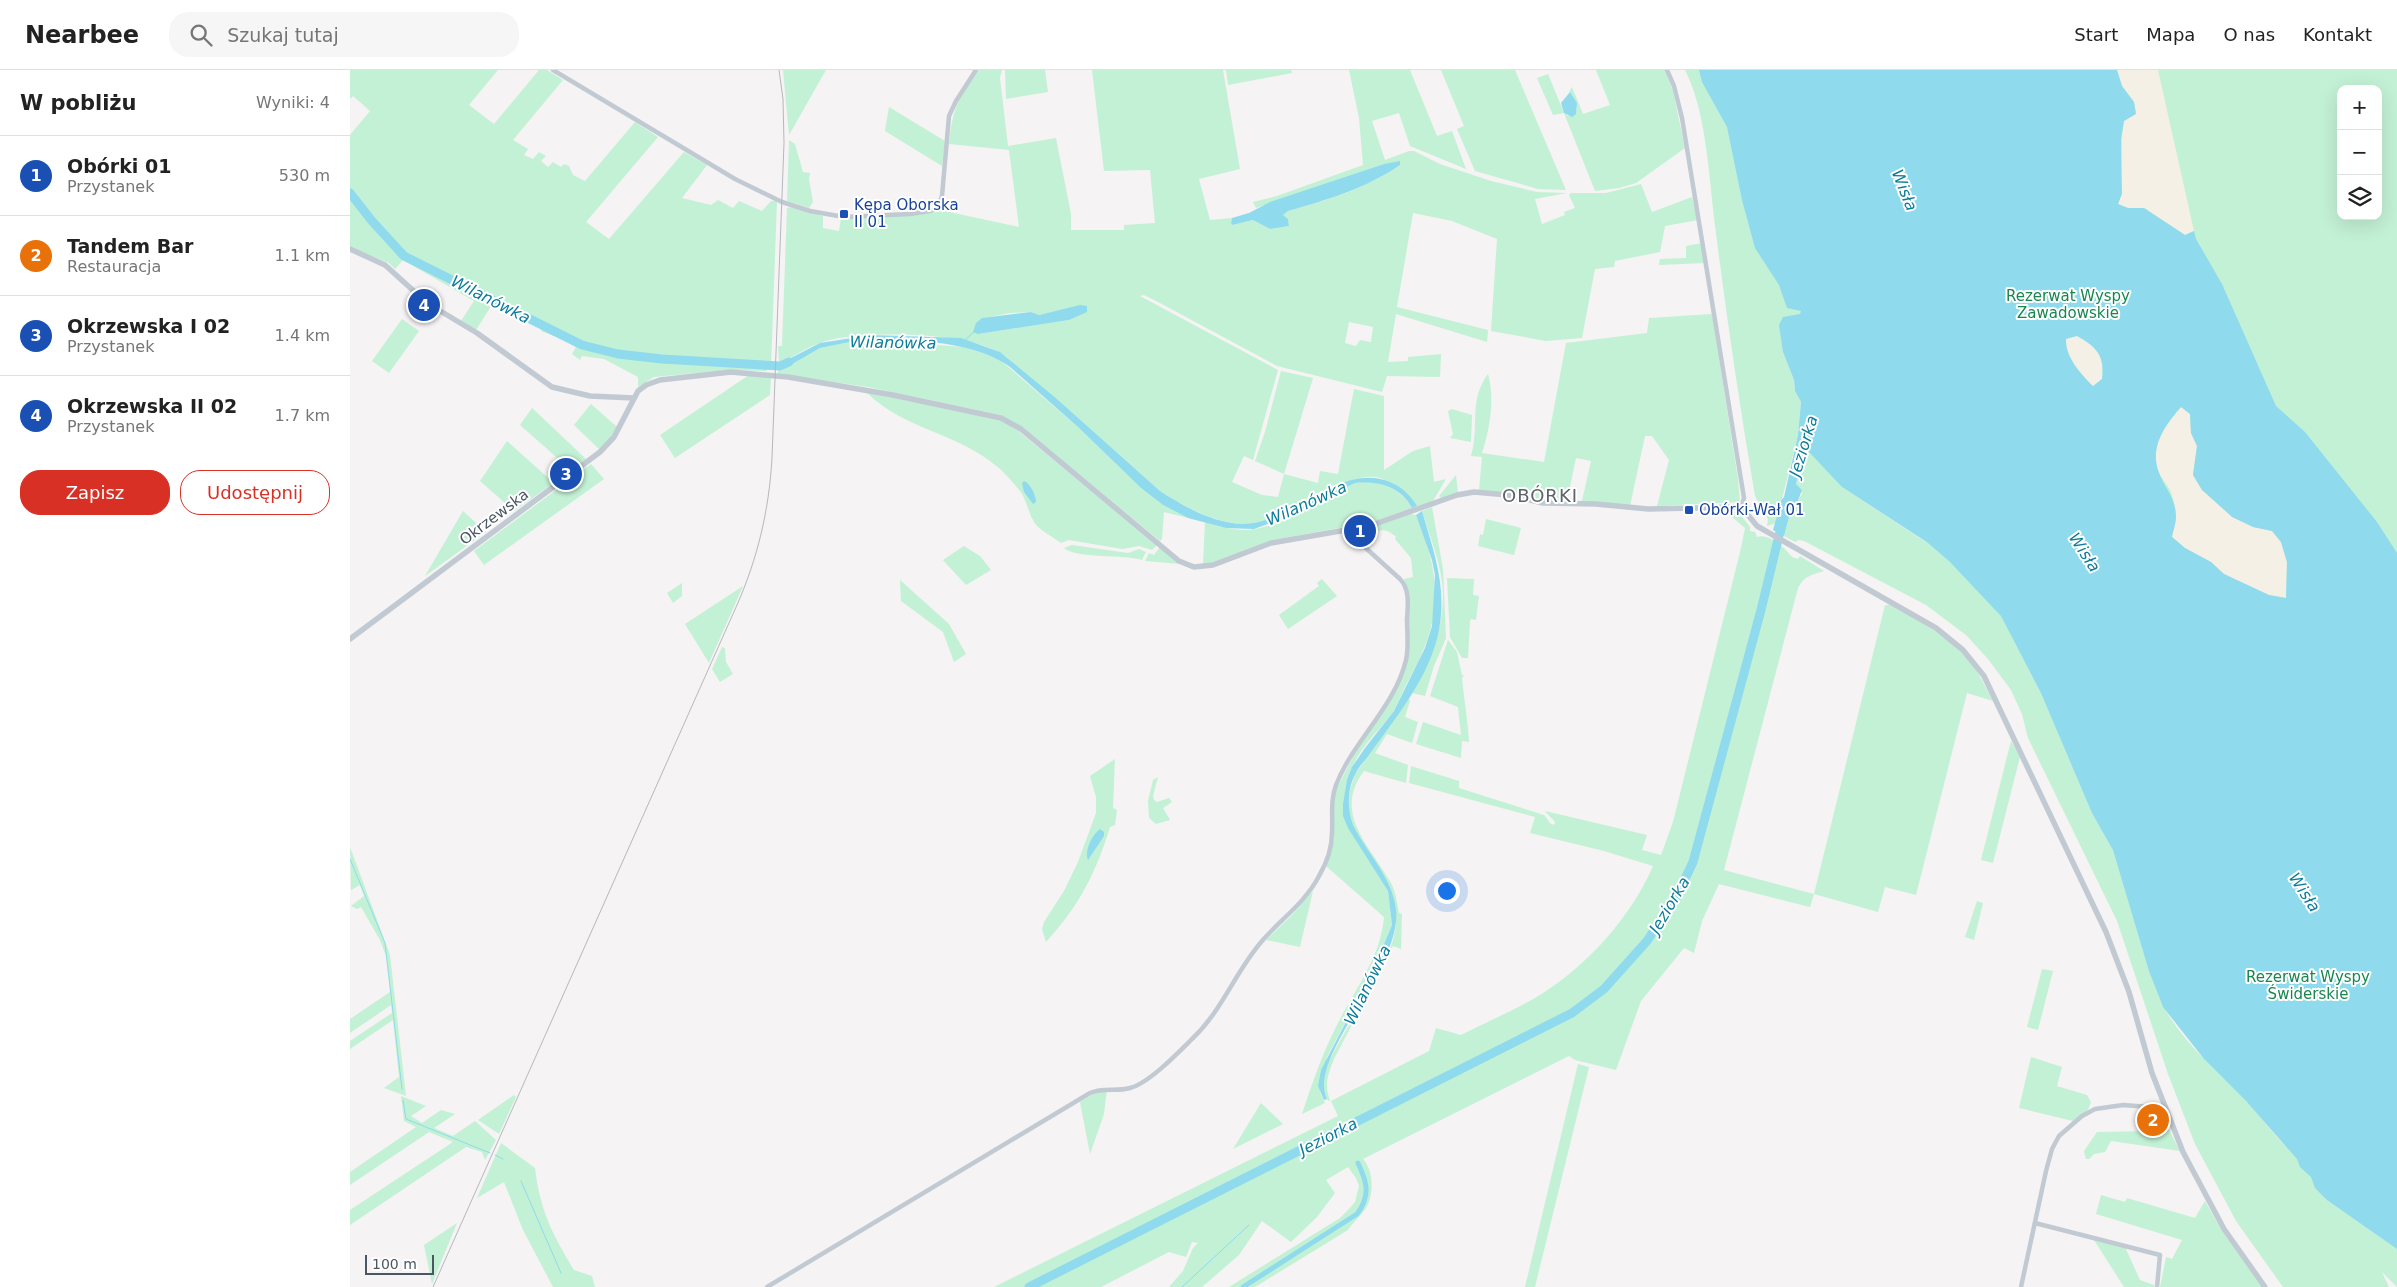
<!DOCTYPE html>
<html lang="pl">
<meta charset="utf-8">
<style>
body{margin:0;font-family:"DejaVu Sans",sans-serif;background:#f6f6f6;color:#222}
.controls{position:absolute;right:15px;top:15px;display:grid;overflow:hidden;border-radius:10px;box-shadow:0 5px 20px #0002}
.controls button{width:45px;height:45px;display:grid;place-items:center;padding:0;border:0;border-bottom:1px solid #e0e0e0;background:#fff;color:#222;font:25px sans-serif}
.scale{position:absolute;left:15px;bottom:12px;width:69px;box-sizing:border-box;padding-left:5px;border:2px solid #4a5661;border-top:0;font-size:14px;line-height:18px;white-space:nowrap;color:#4a5661;-webkit-text-stroke:4px #fff;paint-order:stroke}
.you{position:absolute;left:1096px;top:820px;width:18px;height:18px;margin:-12px;border:4px solid #fff;border-radius:50%;background:#1a73e8;box-shadow:0 0 0 8px #1a73e833}
.badge{display:grid;place-items:center;width:32px;height:32px;border-radius:50%;background:#d93025;color:#fff;font-size:16px;font-weight:700}
.pin{position:absolute;translate:-50% -50%;border:2px solid #fff;box-shadow:0 1px 5px #0006}
.list{margin:0;padding:0;list-style:none}
h2{display:flex;justify-content:space-between;align-items:center;height:65px;margin:0;padding:0 20px;font-size:21px}
h2 small{font-size:16px;font-weight:400;color:#767676}
.list li{display:grid;grid-template-columns:32px 1fr auto;gap:15px;align-items:center;box-sizing:border-box;height:80px;padding:0 20px;border-top:1px solid #e0e0e0}
.list b{display:block;font-size:19px;white-space:nowrap}
.list p{margin:0;font-size:16px;white-space:nowrap;color:#767676}
.list em{font-size:16px;font-style:normal;color:#767676}
.actions{display:flex;gap:10px;padding:15px 20px}
.actions a{flex:1;padding:11px 0;border:1px solid #d93025;border-radius:20px;text-align:center;font-size:18px;color:#d93025}
.actions .main{background:#d93025;color:#fff}
.icon{flex:none;width:28px;height:28px;fill:none;stroke:currentColor;stroke-width:2;stroke-linecap:round;stroke-linejoin:round}
.map{position:relative;flex:none;width:2047px;height:1217px;overflow:hidden}
header{display:flex;align-items:center;gap:30px;box-sizing:border-box;height:70px;padding:0 25px;background:#fff;border-bottom:1px solid #e0e0e0}
header strong{font-size:24px}
nav{display:flex;gap:28px;margin-inline-start:auto;font-size:18px}
.search{width:350px;height:45px;background:#f6f6f6;display:flex;align-items:center;gap:12px;box-sizing:border-box;padding:0 18px;border-radius:20px;color:#767676;font-size:19px}
main{display:flex}
aside{flex:1;background:#fff}
.map>svg:first-child{display:block}
.green{fill:#c3f1d5;fill-rule:evenodd}
.sand{fill:#f5f0e5}
.water{fill:#90daee;fill-rule:evenodd}
.lines{fill:none;stroke-linecap:round;stroke-linejoin:round}
.stream{stroke:#90daee;stroke-width:1}
.canal{stroke:#90daee;stroke-width:5}
.river{stroke:#90daee;stroke-width:9}
.minor{stroke:#c1cad2;stroke-width:4.5}
.tertiary{stroke:#c1cad2;stroke-width:5.5}
.rail{stroke:#b5b8bd;stroke-width:1}
.transit-dot{fill:#1a4fb4;stroke:#fff;stroke-width:2}
.labels{text-anchor:middle;stroke-width:4;stroke-linejoin:round;paint-order:stroke}
.transit-label{font-size:15px;fill:#164399;stroke:#fff;text-anchor:start}
.park-label{font-size:15px;fill:#17864f;stroke:#fff}
.street-label{font-size:15px;fill:#4a5661;stroke:#fff}
.water-label{font-size:16px;font-style:italic;fill:#0c7c9b;stroke:#fff}
.quarter-label{font-size:18px;letter-spacing:1px;fill:#5f6368;stroke:#fff}
</style>
<header>
<strong>Nearbee</strong>
<div class="search"><svg class="icon" aria-label="search" viewBox="0 0 24 24"><circle cx="10" cy="10" r="6"/><path d="M15 15l6 6"/></svg>Szukaj tutaj</div>
<nav><a>Start</a><a>Mapa</a><a>O nas</a><a>Kontakt</a></nav>
</header>
<main>
<aside>
<h2>W pobliżu<small>Wyniki: 4</small></h2>
<ul class="list">
<li><span class="badge" style="background:#1a4fb4">1</span><div><b>Obórki 01</b><p>Przystanek</p></div><em>530 m</em></li>
<li><span class="badge" style="background:#e8710a">2</span><div><b>Tandem Bar</b><p>Restauracja</p></div><em>1.1 km</em></li>
<li><span class="badge" style="background:#1a4fb4">3</span><div><b>Okrzewska I 02</b><p>Przystanek</p></div><em>1.4 km</em></li>
<li><span class="badge" style="background:#1a4fb4">4</span><div><b>Okrzewska II 02</b><p>Przystanek</p></div><em>1.7 km</em></li>
</ul>
<div class="actions"><a class="main">Zapisz</a><a>Udostępnij</a></div>
</aside>
<div class="map">
<svg width="2047" height="1217" viewBox="0 0 2047 1217">
<rect width="100%" height="100%" fill="#f5f3f3"/>
<g class="green">
<path d="M0,0H148L119,35L144,54L189,0H197L213,10L163,70L178,79L174,85L183,89L189,82L196,86L191,91L198,97L203,92L211,97L214,94L219,96L223,105L235,111L285,52L308,67L236,152L259,169L334,82L357,95L332,128L361,135L368,130L383,138L389,131L412,141L421,131H427L421,297H417L416,301L379,300L304,307L288,317V307L254,289L232,286L230,290L222,284L227,275L191,261L193,257L143,233L126,260L111,251L124,231L53,190L45,199L39,193L0,177V65L20,41L3,26L0,29Z"/>
<path d="M433,0H476L439,65Z"/>
<path d="M629,0H652L650,8L658,76L706,68L721,144V160H774V155L805,153L800,100L754,101L742,0H873L890,99L849,109L860,150L882,148L881,153L882,155L903,150L920,159L939,156L938,149L933,145L938,141C976,131 1017,118 1050,95V92L1034,94L906,138L903,132L927,126L1013,95L1009,48L999,0H1060L1087,66L1102,61L1116,99L1060,76L1049,43L1022,51L1035,90L1059,81H1064L1090,94L1141,111L1187,122L1217,123L1185,129L1192,154L1215,145L1214,142L1225,138L1219,125L1221,123H1256L1291,114L1302,142L1342,127L1348,150L1315,156L1310,182L1265,191L1264,197L1245,199L1232,268L1196,271L1141,261L1147,169L1102,151L1063,143L1047,237L1138,260L1137,272L1046,244L1038,292L1058,291V287L1091,284L1090,307L1037,306L1032,322L927,296L810,233L794,225L790,226L928,300L903,390L894,386L882,412L912,425L928,427L934,404L905,391L915,362L931,301L963,308L934,404L968,413L970,401L988,404L1004,319L1034,326V400L1063,381L1080,376L1084,412L1096,409L1083,431L1067,436L1064,432C1054,424 1041,411 1030,408C1015,404 999,411 986,417C960,429 931,450 902,453C870,457 836,437 810,421L707,329L665,296C644,260 521,261 484,269C464,273 447,284 429,294L428,276H432L437,138L442,137L473,146V158L489,161L491,148L568,145L590,140L669,157L659,80L599,74C603,38 607,29 629,0ZM706,241L719,250L628,264L631,251L634,248L660,243L681,242L689,245ZM999,252L1023,257L1021,272L1010,270L1006,276L995,273Z"/>
<path d="M655,0H695L698,22L656,29Z"/>
<path d="M876,0H941L942,3L878,15Z"/>
<path d="M1091,0H1165L1216,120L1188,119L1125,101L1107,59L1114,56Z"/>
<path d="M1246,0H1315L1323,21L1335,78L1286,113L1269,118L1245,121L1214,43L1203,45L1187,8L1198,4L1214,43L1218,46L1227,40L1226,33L1219,22L1222,17L1233,44L1260,35Z"/>
<path d="M1335,0H2047V1217L2032,1202L2039,1217H1933L1886,1151L1845,1074L1818,1004L1767,851L1678,668L1672,644L1661,620L1638,589L1616,565L1576,535L1454,471L1449,470L1445,472L1434,466L1441,440L1452,424L1451,420L1446,414L1456,374L1492,417L1577,473L1433,282L1444,310L1445,321L1451,332L1448,365L1426,453L1417,456L1418,449L1405,426C1390,338 1377,251 1366,163C1359,114 1358,45 1335,0ZM1991,19H2028V146H1991ZM1808,925L1937,1078C1923,1064 1911,1046 1896,1031C1865,999 1826,967 1808,925Z"/>
<path d="M539,37L595,71L592,96L535,61Z"/>
<path d="M439,70L445,74L453,102L460,103L459,109L463,132L459,138L437,131Z"/>
<path d="M1352,173L1355,193L1309,195L1310,189L1336,188V176Z"/>
<path d="M1362,244L1388,409L1390,432L1307,436L1319,390L1302,366H1295L1280,436L1232,431L1241,391L1226,388L1217,431L1187,430L1129,420L1132,387L1121,386C1130,355 1118,331 1138,304C1145,328 1140,359 1132,383L1194,392L1216,273L1297,263L1299,248Z"/>
<path d="M52,249L69,261L39,303L22,291Z"/>
<path d="M510,270L615,277L649,289L728,357L791,418L813,435L838,448L814,442L812,469L810,471L674,359L651,345L518,317L428,304V298L439,296L470,278Z"/>
<path d="M399,305L421,307L420,325L325,388L310,365Z"/>
<path d="M519,322L648,350L661,355L807,475L802,480L789,476L772,479L719,470L711,473C703,467 693,462 686,455C680,447 677,433 672,424C666,415 656,405 649,398C607,362 557,361 517,323Z"/>
<path d="M241,334L267,357L259,369L249,379L224,355Z"/>
<path d="M182,338L236,389L221,400L170,355Z"/>
<path d="M1102,339L1122,345L1121,372L1100,368L1103,364L1098,341Z"/>
<path d="M157,371L204,413L164,441L130,411Z"/>
<path d="M241,394L254,409L134,495L124,481Z"/>
<path d="M1106,405L1108,423L1091,428L1089,426Z"/>
<path d="M1013,412C1033,412 1052,420 1062,438L1023,452L922,470L862,493L853,494L855,452C871,457 889,462 905,459C938,453 975,428 1005,413Z"/>
<path d="M1082,437L1093,499L1096,568L1084,596L1075,626L1062,623C1081,589 1097,552 1092,512C1089,488 1079,464 1072,441Z"/>
<path d="M113,441L136,462L75,506Z"/>
<path d="M1385,441L1389,443L1400,457V461L1405,462L1407,467C1420,463 1436,479 1442,487L1448,489L1450,486L1474,501C1462,505 1455,505 1448,518L1374,800L1464,824L1535,535H1540C1570,552 1604,568 1624,597C1631,607 1637,620 1643,631L1617,623L1566,825L1535,817L1528,842L1464,824L1460,837L1369,814L1352,851L1344,883L1334,878L1291,931L1266,1000L1225,990L1219,986L1013,1089C1024,1101 1024,1124 1016,1138C1011,1146 1003,1152 998,1160L905,1217H879L990,1148L998,1140L1005,1132L1009,1116L1006,1108L998,1097L976,1110L985,1123L967,1147L941,1172L912,1151L889,1185L852,1217H819L833,1201L843,1178L848,1173L842,1172L836,1187L819,1182L751,1217H644L988,1046L981,1031L1079,981L1086,958L1111,965C1138,951 1168,939 1193,923C1239,894 1282,845 1303,796L1254,781L1180,763L1185,747L1059,713L1061,696L1109,711V718L1194,745L1200,753L1204,755L1205,752L1195,741L1297,765L1292,780L1311,785L1323,752L1391,478L1395,458L1382,447Z"/>
<path d="M1060,444L1066,445C1094,512 1092,552 1056,615C1051,624 1048,634 1043,642C1030,660 1010,677 1002,698C997,712 996,731 993,746L1038,821L1042,855L1024,898L977,987L970,1022L975,1033L952,1044C962,1014 972,984 987,955C1004,921 1031,887 1034,847L976,796L984,769V729L987,718L1006,681L1045,621L1059,579V526L1054,509L1063,507L1061,488L1045,469L1046,467C1032,454 1023,462 1013,474L1010,470L1012,461L1016,459Z"/>
<path d="M1136,449L1171,458L1164,485L1128,476L1130,464L1133,465Z"/>
<path d="M722,475L778,483L789,479L796,482L792,490C774,484 727,489 714,478Z"/>
<path d="M614,476L630,486L641,500L616,515L593,490Z"/>
<path d="M810,477L830,494L795,491L799,483L804,485Z"/>
<path d="M1097,508L1124,509L1123,525L1129,526L1126,550L1121,549L1120,551L1118,588H1112L1100,567Z"/>
<path d="M972,509L987,526L938,559L929,545L969,516L967,513Z"/>
<path d="M550,510L599,554L616,584L604,592L593,562L551,531Z"/>
<path d="M332,513V526L323,533L317,523Z"/>
<path d="M393,516L359,593L335,554Z"/>
<path d="M1098,570L1107,582L1112,605H1114L1112,608C1114,630 1118,651 1119,672L1112,671L1111,688L1066,674L1073,652L1111,665L1108,637L1080,626Z"/>
<path d="M372,577L375,578L376,592L383,604L370,612L362,599Z"/>
<path d="M1059,628L1060,631L1055,647L1068,652L1062,673L1037,664L1025,683L1058,695L1056,713L1014,701C982,743 1020,776 1041,813C1046,822 1047,834 1049,843L1052,844L1051,879L1043,876L984,989C978,1004 974,1015 980,1030L978,1031C975,1026 973,1022 973,1017C972,1000 982,985 990,971C1007,939 1036,901 1044,866C1056,811 1012,792 1000,748C996,733 1000,717 1006,703Z"/>
<path d="M1661,671L1670,687L1643,793L1631,790Z"/>
<path d="M765,689L763,738L767,740L765,755L760,757C746,803 729,836 696,872L692,859L694,852L714,821L728,792L746,743V727L740,706Z"/>
<path d="M808,707L803,726L804,730L807,732L819,728L822,732L813,738L820,750L806,754L799,748L798,731L803,710Z"/>
<path d="M0,777L40,885L56,1026L34,1018L49,1007L43,950L0,979V971L42,943L41,935L0,963V949L40,922L36,886L30,870L11,837L7,839L1,836L14,826L10,815L1,820Z"/>
<path d="M963,821L950,877L916,870L941,846Z"/>
<path d="M1627,831L1633,833L1624,870L1615,867Z"/>
<path d="M1692,899L1703,901L1688,960L1677,957Z"/>
<path d="M1681,987L1712,997L1707,1016L1737,1025L1741,1032L1738,1040L1723,1051L1669,1038Z"/>
<path d="M1228,994L1239,997L1185,1217H1175Z"/>
<path d="M757,1020L754,1044L740,1084L730,1032L743,1024Z"/>
<path d="M164,1025L166,1027L149,1064L128,1050Z"/>
<path d="M51,1026L76,1036L61,1046L72,1053L91,1040L105,1044L84,1058L103,1066L125,1051L146,1070L135,1090L132,1082L116,1077L0,1155V1140L103,1072L79,1062L0,1115V1102L66,1057L54,1051Z"/>
<path d="M911,1033L933,1054L883,1079Z"/>
<path d="M1818,1058L1830,1081L1761,1071L1755,1082L1744,1084L1739,1089H1736L1734,1081L1747,1062L1803,1061Z"/>
<path d="M151,1073L185,1098C190,1140 202,1164 224,1200L242,1206L245,1217H203L173,1160L154,1112L127,1128Z"/>
<path d="M1751,1125L1775,1132L1777,1128L1845,1148L1855,1131L1872,1161L1913,1217H1810L1816,1187L1822,1189L1832,1170L1746,1144Z"/>
<path d="M107,1153L82,1214L74,1175Z"/>
<path d="M1744,1170L1775,1177L1790,1210L1804,1215V1217H1774Z"/>
</g>
<g class="sand">
<path d="M1767,0H1808L1844,161L1835,165L1794,138H1778L1768,134C1774,106 1769,78 1774,51L1786,43L1784,32L1772,16Z"/>
<path d="M1727,266C1747,277 1755,286 1752,309L1743,317C1730,302 1716,288 1716,268Z"/>
<path d="M1831,337L1840,344L1841,363L1847,376L1843,405L1852,420L1903,457L1922,461L1931,472L1937,492L1936,528L1919,525L1874,504L1861,492L1835,478L1822,467C1825,451 1827,435 1820,420C1817,414 1810,407 1808,400C1800,375 1816,354 1831,337Z"/>
</g>
<g class="water">
<path d="M1349,0H1767L1772,16L1784,32L1786,44L1774,51L1771,69L1772,124L1768,134L1778,138H1794L1835,165L1844,161L1846,169L1872,214L1926,336L1955,362L2027,452L2047,483V1179L1977,1130L1965,1118L1961,1107L1950,1097L1947,1089L1896,1031L1854,989L1813,937L1799,901L1763,780L1742,743L1691,623L1651,546L1599,491L1578,473L1492,417L1459,382L1456,375L1446,414L1452,420L1447,433L1441,440L1434,466L1423,460L1430,436L1429,433L1434,427L1448,365L1451,332L1445,321L1444,310L1433,282L1429,255L1433,247L1450,244L1451,241L1437,238L1429,215L1405,178L1392,130L1377,57L1352,12ZM1727,266C1747,277 1755,286 1752,309L1743,316C1730,303 1715,287 1716,269ZM1831,337L1840,344L1841,363L1847,376L1843,405L1852,420L1882,447L1903,457L1922,461L1931,472L1937,492L1936,528L1919,525L1874,504L1861,492L1835,478L1822,467C1823,461 1826,454 1826,447C1826,426 1813,417 1808,400C1800,376 1816,354 1831,337Z"/>
<path d="M1220,22L1227,33L1226,44L1222,47L1214,43L1211,33Z"/>
<path d="M1050,91V95C1017,118 977,130 938,141L933,145L938,149L939,156L920,159L903,150L882,155L881,153L882,148L899,143L920,132L1034,94Z"/>
<path d="M730,235L737,236V242L719,250L628,264L623,262L626,253L632,248L681,242L689,245Z"/>
<path d="M521,265L611,268L650,282L707,329L810,421C835,437 871,458 903,453C949,446 995,391 1042,413C1053,418 1061,426 1067,436L1062,438C1050,416 1028,411 1005,413L937,447L904,459L876,458L838,448L813,435L791,418L728,357L660,297C624,271 559,268 516,272L510,270L470,278L439,296L428,298L429,294L470,273Z"/>
<path d="M674,411C680,413 686,425 686,432L683,434L674,422L672,413Z"/>
<path d="M1072,441C1084,483 1097,516 1089,560C1080,607 1046,647 1019,685C1015,691 1009,696 1006,703C997,718 997,739 1003,755C1017,783 1042,807 1046,839C1053,898 956,986 977,1029L974,1030L968,1016L971,1000L1024,898L1042,855L1038,821L998,758L993,746V734L997,710L1002,697L1015,678L1044,641L1075,578L1082,556L1085,505L1082,490L1066,445Z"/>
<path d="M750,759L754,762V766L738,790C734,781 742,765 750,759Z"/>
</g>
<g class="lines">
<g class="stream">
<path d="M614,271L624,262"/>
<path d="M0,789L35,873L52,1019"/>
<path d="M53,1030L56,1049L140,1083"/>
<path d="M145,1085L153,1089"/>
<path d="M171,1111L211,1203"/>
<path d="M832,1217L899,1155"/>
</g>
<path class="canal" d="M893,1217L1007,1144C1021,1125 1017,1112 1008,1093"/>
<g class="river">
<path d="M0,123L22,151L54,186L232,275L268,284L312,289L430,296L439,292"/>
<path d="M679,1217L1222,943L1254,919L1297,871L1327,826L1343,792L1411,540L1432,453"/>
</g>
<g class="minor">
<path d="M203,0L385,109L432,132L460,141L494,147L560,144L580,141L588,138L592,126L599,46L606,31L626,0"/>
<path d="M1317,0L1324,16L1332,48L1394,428L1391,438"/>
<path d="M1685,1153L1810,1185L1807,1217"/>
<path d="M417,1217L740,1023C754,1017 766,1022 780,1018C799,1013 828,983 842,969C872,941 885,902 912,871C931,849 955,833 969,806C976,794 982,778 982,763C983,747 980,731 986,715C1003,671 1045,637 1056,590C1059,577 1057,562 1057,549C1058,536 1060,519 1050,509L997,461"/>
<path d="M1671,1217L1696,1101L1702,1079L1709,1066L1732,1046L1745,1039L1773,1035L1814,1038"/>
</g>
<g class="tertiary">
<path d="M0,179L35,195L77,233L127,263L202,317L240,326L284,328"/>
<path d="M0,569L250,382L264,367L288,321L296,315L310,310L381,302L438,307L543,325L651,348L671,359L829,491L844,497L863,495L921,473L1019,456L1107,425L1124,422L1158,425L1193,433L1246,434L1298,439L1389,437L1394,440L1407,456L1586,558L1613,580L1634,606L1756,862L1779,922L1802,1003L1833,1082L1874,1159L1915,1217"/>
</g>
<path class="rail" d="M83,1217L387,535C408,487 419,440 422,388L434,73L433,29L429,0"/>
</g>
<g class="transit-dot">
<rect x="489" y="139" width="10" height="10" rx="2.5"/>
<rect x="1334" y="435" width="10" height="10" rx="2.5"/>
</g>
<g class="labels">
<g class="transit-label">
<text x="504" y="140">Kępa Oborska<tspan x="504" dy="17">II 01</tspan></text>
<text x="1349" y="445">Obórki-Wał 01</text>
</g>
<g class="park-label">
<text x="1718" y="231">Rezerwat Wyspy<tspan x="1718" dy="17">Zawadowskie</tspan></text>
<text x="1958" y="912">Rezerwat Wyspy<tspan x="1958" dy="17">Świderskie</tspan></text>
</g>
<g class="street-label">
<text transform="translate(144 447) rotate(-37)" y="5">Okrzewska</text>
</g>
<g class="water-label">
<text transform="translate(1555 120) rotate(68)" y="6">Wisła</text>
<text transform="translate(141 229) rotate(27)" y="6">Wilanówka</text>
<text transform="translate(543 272) rotate(1)" y="6">Wilanówka</text>
<text transform="translate(1453 376) rotate(-73)" y="6">Jeziorka</text>
<text transform="translate(956 433) rotate(-24)" y="6">Wilanówka</text>
<text transform="translate(1735 482) rotate(57)" y="6">Wisła</text>
<text transform="translate(1955 822) rotate(57)" y="6">Wisła</text>
<text transform="translate(1319 835) rotate(-59)" y="6">Jeziorka</text>
<text transform="translate(1017 915) rotate(-64)" y="6">Wilanówka</text>
<text transform="translate(978 1066) rotate(-27)" y="6">Jeziorka</text>
</g>
<g class="quarter-label">
<text x="1190" y="432">OBÓRKI</text>
</g>
</g>
</svg>
<div class="controls">
<button>+</button>
<button>−</button>
<button><svg class="icon" aria-label="layers" viewBox="0 0 24 24"><path d="M12 4l9 5-9 5-9-5zM3 14l9 5 9-5"/></svg></button>
</div>
<div class="scale">100 m</div>
<div class="you"></div>
<div class="pin badge" style="left:1010px;top:461px;background:#1a4fb4">1</div>
<div class="pin badge" style="left:1803px;top:1050px;background:#e8710a">2</div>
<div class="pin badge" style="left:216px;top:404px;background:#1a4fb4">3</div>
<div class="pin badge" style="left:74px;top:235px;background:#1a4fb4">4</div>
</div>
</main>
